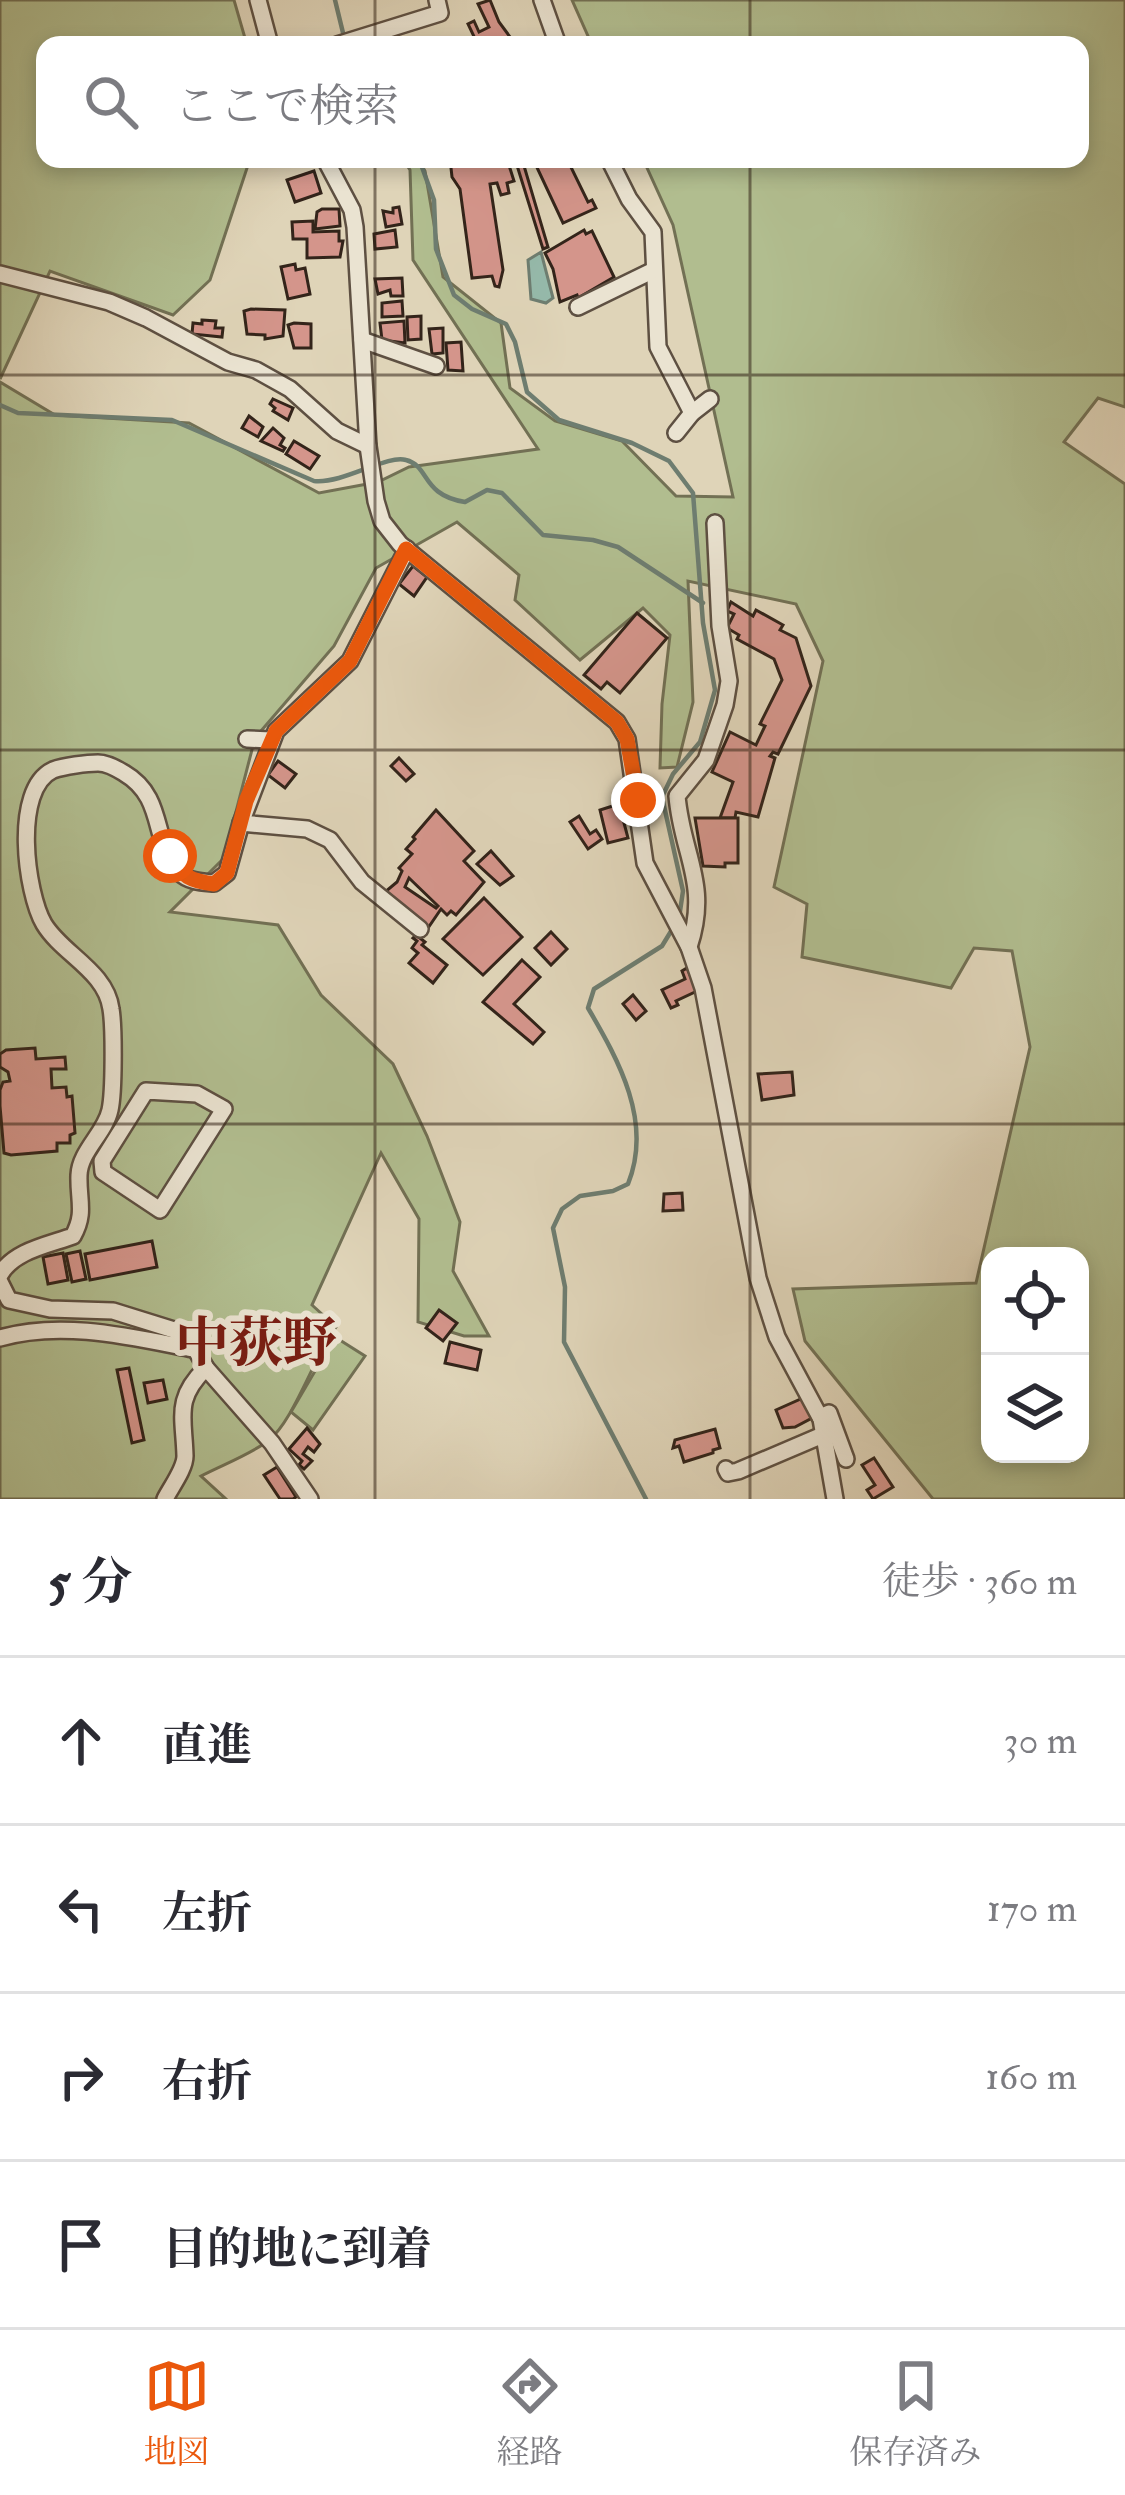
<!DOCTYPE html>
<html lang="ja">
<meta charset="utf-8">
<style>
body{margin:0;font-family:"IM FELL Double Pica","Noto Serif JP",serif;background:#f7f7f7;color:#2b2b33}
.controls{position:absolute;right:36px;bottom:36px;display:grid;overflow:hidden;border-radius:24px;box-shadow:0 6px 18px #0003}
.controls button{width:108px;height:108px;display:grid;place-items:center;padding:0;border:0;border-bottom:3px solid #e1e1e2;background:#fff;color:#2b2b33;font:60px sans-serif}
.stop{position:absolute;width:36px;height:36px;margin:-27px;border:9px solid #ea580c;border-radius:50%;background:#fff}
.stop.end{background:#ea580c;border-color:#fff;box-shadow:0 3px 12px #0008}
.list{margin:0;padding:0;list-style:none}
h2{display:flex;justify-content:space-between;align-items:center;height:156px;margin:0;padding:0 48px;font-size:51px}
h2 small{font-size:39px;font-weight:400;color:#7c7c81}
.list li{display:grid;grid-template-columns:78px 1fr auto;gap:36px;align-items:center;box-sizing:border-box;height:168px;padding:0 48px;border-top:3px solid #e1e1e2}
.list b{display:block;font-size:45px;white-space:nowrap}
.list em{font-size:39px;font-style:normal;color:#7c7c81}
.icon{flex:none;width:66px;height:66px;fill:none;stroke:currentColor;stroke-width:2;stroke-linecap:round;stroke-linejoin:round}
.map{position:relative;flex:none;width:1125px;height:1499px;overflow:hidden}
.search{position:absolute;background:#fff;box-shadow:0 6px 18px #0003;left:36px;right:36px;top:36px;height:132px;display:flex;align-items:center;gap:30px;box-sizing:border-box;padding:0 42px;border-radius:24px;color:#7c7c81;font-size:45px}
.sheet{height:828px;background:#fff}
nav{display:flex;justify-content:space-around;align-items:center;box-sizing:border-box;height:168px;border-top:3px solid #e1e1e2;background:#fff;font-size:33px;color:#7c7c81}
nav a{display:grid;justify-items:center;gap:6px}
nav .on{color:#ea580c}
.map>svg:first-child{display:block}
.green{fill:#b1bd8f;stroke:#727054;stroke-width:3;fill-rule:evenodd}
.water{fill:#95b9aa;stroke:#6e7d70;stroke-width:3}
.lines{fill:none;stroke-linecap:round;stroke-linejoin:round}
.stream{stroke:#6e7d70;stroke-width:4.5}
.building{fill:#d4958b;stroke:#33241a;stroke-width:3;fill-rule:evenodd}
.minor-casing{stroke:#5e5042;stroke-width:20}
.minor{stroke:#eae3d1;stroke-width:15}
.route{stroke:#ea580c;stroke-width:15}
.grid{fill:none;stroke:#33241a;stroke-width:3;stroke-opacity:0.55}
.labels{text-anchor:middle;stroke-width:12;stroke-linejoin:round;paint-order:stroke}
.neighbourhood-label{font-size:54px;font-weight:bold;fill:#7a1f14;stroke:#eae3d1}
</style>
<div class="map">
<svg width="1125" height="1499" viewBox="0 0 1125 1499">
<rect width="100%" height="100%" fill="#dfd4b8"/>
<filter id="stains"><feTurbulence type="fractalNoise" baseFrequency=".00167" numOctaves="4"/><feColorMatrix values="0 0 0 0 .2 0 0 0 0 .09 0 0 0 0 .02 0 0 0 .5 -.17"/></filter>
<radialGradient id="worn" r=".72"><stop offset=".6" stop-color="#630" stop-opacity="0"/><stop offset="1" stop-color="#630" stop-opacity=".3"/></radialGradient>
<g class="green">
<path d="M0,0H234L247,45H45V159H250L210,280L173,315L50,271L0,379Z"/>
<path d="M572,0H1125V407L1098,398L1064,442L1125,484V1499H933L805,1341L793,1289L976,1283L1030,1047L1012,951L974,948L951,988L802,957L807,904L774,887L823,661L796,604L688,581L693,702L677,767L660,768L662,704L670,635L643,608L580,660L515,600L519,575L457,522L376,568L334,646L255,738L224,858L170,912L278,925L321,995L393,1064L427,1136L460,1222L453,1271L489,1336H464L418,1322L419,1219L381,1153L312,1305L336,1327C314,1356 294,1421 268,1441C249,1455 222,1465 201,1476L226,1499H0V382L55,415L189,423L319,493L378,482L409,467L538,449L413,260L410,170L403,159H418L425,171L443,277L501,323L510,388L555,421L622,441L676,496L733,497L673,225L643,159H1080V45H592ZM990,1256H1080V1454H990Z"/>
<path d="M335,1337L365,1356L313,1430L291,1412Z"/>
</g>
<path class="water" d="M541,252L553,298L546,303L531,299L528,260Z"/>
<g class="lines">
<g class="stream">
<path d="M335,0L345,41"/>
<path d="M419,159L434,200L436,249L454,295L472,309L506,324L515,342L527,392L559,420L632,443L669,461L693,493L703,623L715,690L700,742L673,774L662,797L683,891L679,918"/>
<path d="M0,405L18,413L172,420L314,481C344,484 387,454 406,460C430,466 421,495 465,502L487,490L502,493L543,535L593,540L618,547L703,603"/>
<path d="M646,1499L564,1342L565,1287L553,1228L562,1209L580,1196L613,1191L628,1184C653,1122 619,1061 588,1008L594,989L662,946L673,928"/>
</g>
</g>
<g class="building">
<path d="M490,0L499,22L516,45H478L468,24L474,21L479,32L489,27L478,4Z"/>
<path d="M450,159H507L514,181L507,183L509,193L501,195L497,183L490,184L503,270L499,287L495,286L492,276L472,278L460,189L452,177Z"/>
<path d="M515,159H522L548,247L543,249Z"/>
<path d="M533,159H567L588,202L592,200L596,208L563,223Z"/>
<path d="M314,171L321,193L295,202L287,180Z"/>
<path d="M399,207L402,224L386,227L383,211L393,213V208Z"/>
<path d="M322,209H339L340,226L315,229L317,212Z"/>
<path d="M313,221V232L339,231V241H343L340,257L307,258V239H293L292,222Z"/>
<path d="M395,230L397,247L375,249L374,234Z"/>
<path d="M584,230L586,234L592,231L614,277L578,298L577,295L560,302L553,269L545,253Z"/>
<path d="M295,264L296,270L305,268L310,294L288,299L281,267Z"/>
<path d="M402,278L403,296H391L390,290L378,294L375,279Z"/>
<path d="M402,301L403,316L382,317V303Z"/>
<path d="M251,309L285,310L283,336L265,339V335L247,334L244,311Z"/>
<path d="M421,316V339L408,340L407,317Z"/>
<path d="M202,320L216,321L215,328H223L222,337L192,334L193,323L202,324Z"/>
<path d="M404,321L405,343L382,340L380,323Z"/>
<path d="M294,323L311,324V348H294L288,325Z"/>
<path d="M443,328V353L432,354L429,329Z"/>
<path d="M461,342L463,371L448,370L446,343Z"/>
<path d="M273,399L293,408L288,420L273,411L275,408L270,404Z"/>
<path d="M249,416L263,427L258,437L242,428Z"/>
<path d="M273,428L284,438L280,445L285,448L283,451L261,441Z"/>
<path d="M294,441L319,456L310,469L286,454Z"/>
<path d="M413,566L427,577L414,596L399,584Z"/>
<path d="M731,602L753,616L756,610L783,625L780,630L796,638L811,686L778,754L773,752L770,756L775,758L758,817L736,812L735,818H720L733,782L712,772L730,732L756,745L765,726L760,724L782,680L774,659L737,639L739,635L727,628L734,614L727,611Z"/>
<path d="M637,613L667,638L620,693L607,682L601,689L584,675Z"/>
<path d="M399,758L414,774L406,781L391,766Z"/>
<path d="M278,761L296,774L285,788L268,775Z"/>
<path d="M619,804L628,838L608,843L600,810Z"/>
<path d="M436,810L474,851L464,861L484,882L456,915L451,911L447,915L441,909L428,928L385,892L397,882L402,871L399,868L412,854L406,849L415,839L413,837ZM409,878L438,906L436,908L405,887Z"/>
<path d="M579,816L590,834L596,830L602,839L588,849L570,822Z"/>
<path d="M695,818H738V863H725V867L703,866Z"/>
<path d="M491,851L513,876L500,885L477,864Z"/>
<path d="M484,898L522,937L483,975L443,939Z"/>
<path d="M551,932L567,949L551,965L535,948Z"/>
<path d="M416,935L425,942L422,945L447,965L433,983L409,963L418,953L412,948L417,941L413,938Z"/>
<path d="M522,960L540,977L514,1004L544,1032L533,1044L483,1002Z"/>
<path d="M687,968L697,991L676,1001L678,1005L671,1008L662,990L685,979L682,971Z"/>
<path d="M633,995L646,1011L636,1020L623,1004Z"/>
<path d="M35,1048L36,1059L65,1057L66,1069H51L52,1088L66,1087L67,1097L72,1096L75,1133L70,1135V1143H57V1151L11,1155L4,1153L0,1106V1090L3,1082L10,1081L8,1072L0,1067V1054L6,1050Z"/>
<path d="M792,1072L794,1095L762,1100L758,1074Z"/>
<path d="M682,1193L683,1210L663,1211L664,1194Z"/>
<path d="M152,1241L157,1267L90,1280L85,1254Z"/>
<path d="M80,1251L86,1279L72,1282L66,1254Z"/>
<path d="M63,1253L68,1280L48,1284L43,1257Z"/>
<path d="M439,1310L457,1323L443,1341L426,1328Z"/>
<path d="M450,1342L481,1350L477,1370L445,1363Z"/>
<path d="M129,1368L144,1440L132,1443L117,1370Z"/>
<path d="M163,1380L167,1399L148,1403L144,1383Z"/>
<path d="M803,1398L812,1418L795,1427L783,1428L776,1410Z"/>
<path d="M307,1428L320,1444L314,1452L308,1447L303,1454L312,1461L304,1469L299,1465L302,1461L289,1449Z"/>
<path d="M715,1429L720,1448L713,1450V1453L684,1462L679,1446L673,1448L675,1440Z"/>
<path d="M874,1458L893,1487L873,1499L867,1490L875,1485L862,1465Z"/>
<path d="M277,1467L296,1497L293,1499H280L264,1475Z"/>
</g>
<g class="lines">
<g class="minor-casing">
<g id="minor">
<path d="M258,0L270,45"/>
<path d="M542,0L558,45"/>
<path d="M337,45L440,13L437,0"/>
<path d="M325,159L352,210L355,227L368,446L376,501L382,521L400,544L617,722L627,739L645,863L689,947L703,988L758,1278L777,1337L821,1419L835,1499"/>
<path d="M609,159L629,199L653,232L658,347L692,413L676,433"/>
<path d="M0,274L109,302L146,318L228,362L256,370L290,389L337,431L368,446"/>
<path d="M578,307L654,270"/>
<path d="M362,340L436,366"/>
<path d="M692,413L710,399"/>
<path d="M407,549L350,661L276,731L241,823L307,829L330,840L362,882L420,929"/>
<path d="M247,739L271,740"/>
<path d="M689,947C710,884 682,855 677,796L706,760L725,705L729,681L720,626L715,523"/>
<path d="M146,1091L197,1094L224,1109L160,1210L103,1172L102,1161Z"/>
<path d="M0,1275C13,1251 48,1245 73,1236C86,1213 78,1200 79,1175C80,1151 105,1133 110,1110C114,1092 114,1027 111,1009C106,971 62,954 44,924C26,893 12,789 53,770C64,766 87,763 98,763C107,763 116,768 124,773C167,798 151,844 180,873C189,882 203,882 214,883L227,873L241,823"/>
<path d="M0,1282L9,1300L50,1309L113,1311L174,1330L196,1350L206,1368L272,1443L310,1499"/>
<path d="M0,1338C62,1320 131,1337 193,1349"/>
<path d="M820,1417L829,1413L846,1459"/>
<path d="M726,1469L728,1473L738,1471L825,1434"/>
<path d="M165,1499C171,1487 185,1469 185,1456C184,1417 174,1399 206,1368"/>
</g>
</g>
<use href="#minor" class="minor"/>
</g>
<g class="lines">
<path class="route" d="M170,856C182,877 191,881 214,884L227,873L246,801L276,731L350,661L406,549L617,722L627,739L638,800"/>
</g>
<path class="grid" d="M375,0V45M750,0V45M375,159V1499M750,159V1499M0,375H1125M0,750H1125M0,1124H1125"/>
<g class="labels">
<g class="neighbourhood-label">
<text x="256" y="1361">中荻野</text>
</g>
</g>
<rect width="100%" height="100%" filter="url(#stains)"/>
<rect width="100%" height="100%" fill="url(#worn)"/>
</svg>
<div class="controls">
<button><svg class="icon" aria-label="locate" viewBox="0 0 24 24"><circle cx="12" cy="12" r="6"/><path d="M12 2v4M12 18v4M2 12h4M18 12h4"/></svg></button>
<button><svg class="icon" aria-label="layers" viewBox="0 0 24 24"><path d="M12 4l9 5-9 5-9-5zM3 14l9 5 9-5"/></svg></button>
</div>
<div class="stop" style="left:170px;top:856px"></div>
<div class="stop end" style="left:638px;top:800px"></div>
<div class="search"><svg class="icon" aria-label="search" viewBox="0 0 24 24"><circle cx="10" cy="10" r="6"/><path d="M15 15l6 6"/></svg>ここで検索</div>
</div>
<section class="sheet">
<h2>5 分<small>徒歩 · 360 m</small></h2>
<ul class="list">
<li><svg class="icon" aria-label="ahead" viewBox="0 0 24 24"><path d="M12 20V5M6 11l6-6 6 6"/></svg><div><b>直進</b></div><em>30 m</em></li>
<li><svg class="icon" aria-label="left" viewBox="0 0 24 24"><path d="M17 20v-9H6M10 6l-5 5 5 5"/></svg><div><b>左折</b></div><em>170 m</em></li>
<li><svg class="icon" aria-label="right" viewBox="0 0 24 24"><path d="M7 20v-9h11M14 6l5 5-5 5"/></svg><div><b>右折</b></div><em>160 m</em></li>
<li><svg class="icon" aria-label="arrive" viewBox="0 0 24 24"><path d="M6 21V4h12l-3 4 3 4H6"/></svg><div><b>目的地に到着</b></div></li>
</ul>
</section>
<nav>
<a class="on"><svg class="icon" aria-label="map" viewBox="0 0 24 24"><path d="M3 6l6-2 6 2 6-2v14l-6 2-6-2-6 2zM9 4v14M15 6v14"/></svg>地図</a>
<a><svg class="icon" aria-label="directions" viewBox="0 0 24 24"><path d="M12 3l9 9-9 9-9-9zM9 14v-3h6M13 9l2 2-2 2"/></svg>経路</a>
<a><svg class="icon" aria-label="saved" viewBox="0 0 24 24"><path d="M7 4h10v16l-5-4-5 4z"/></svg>保存済み</a>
</nav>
